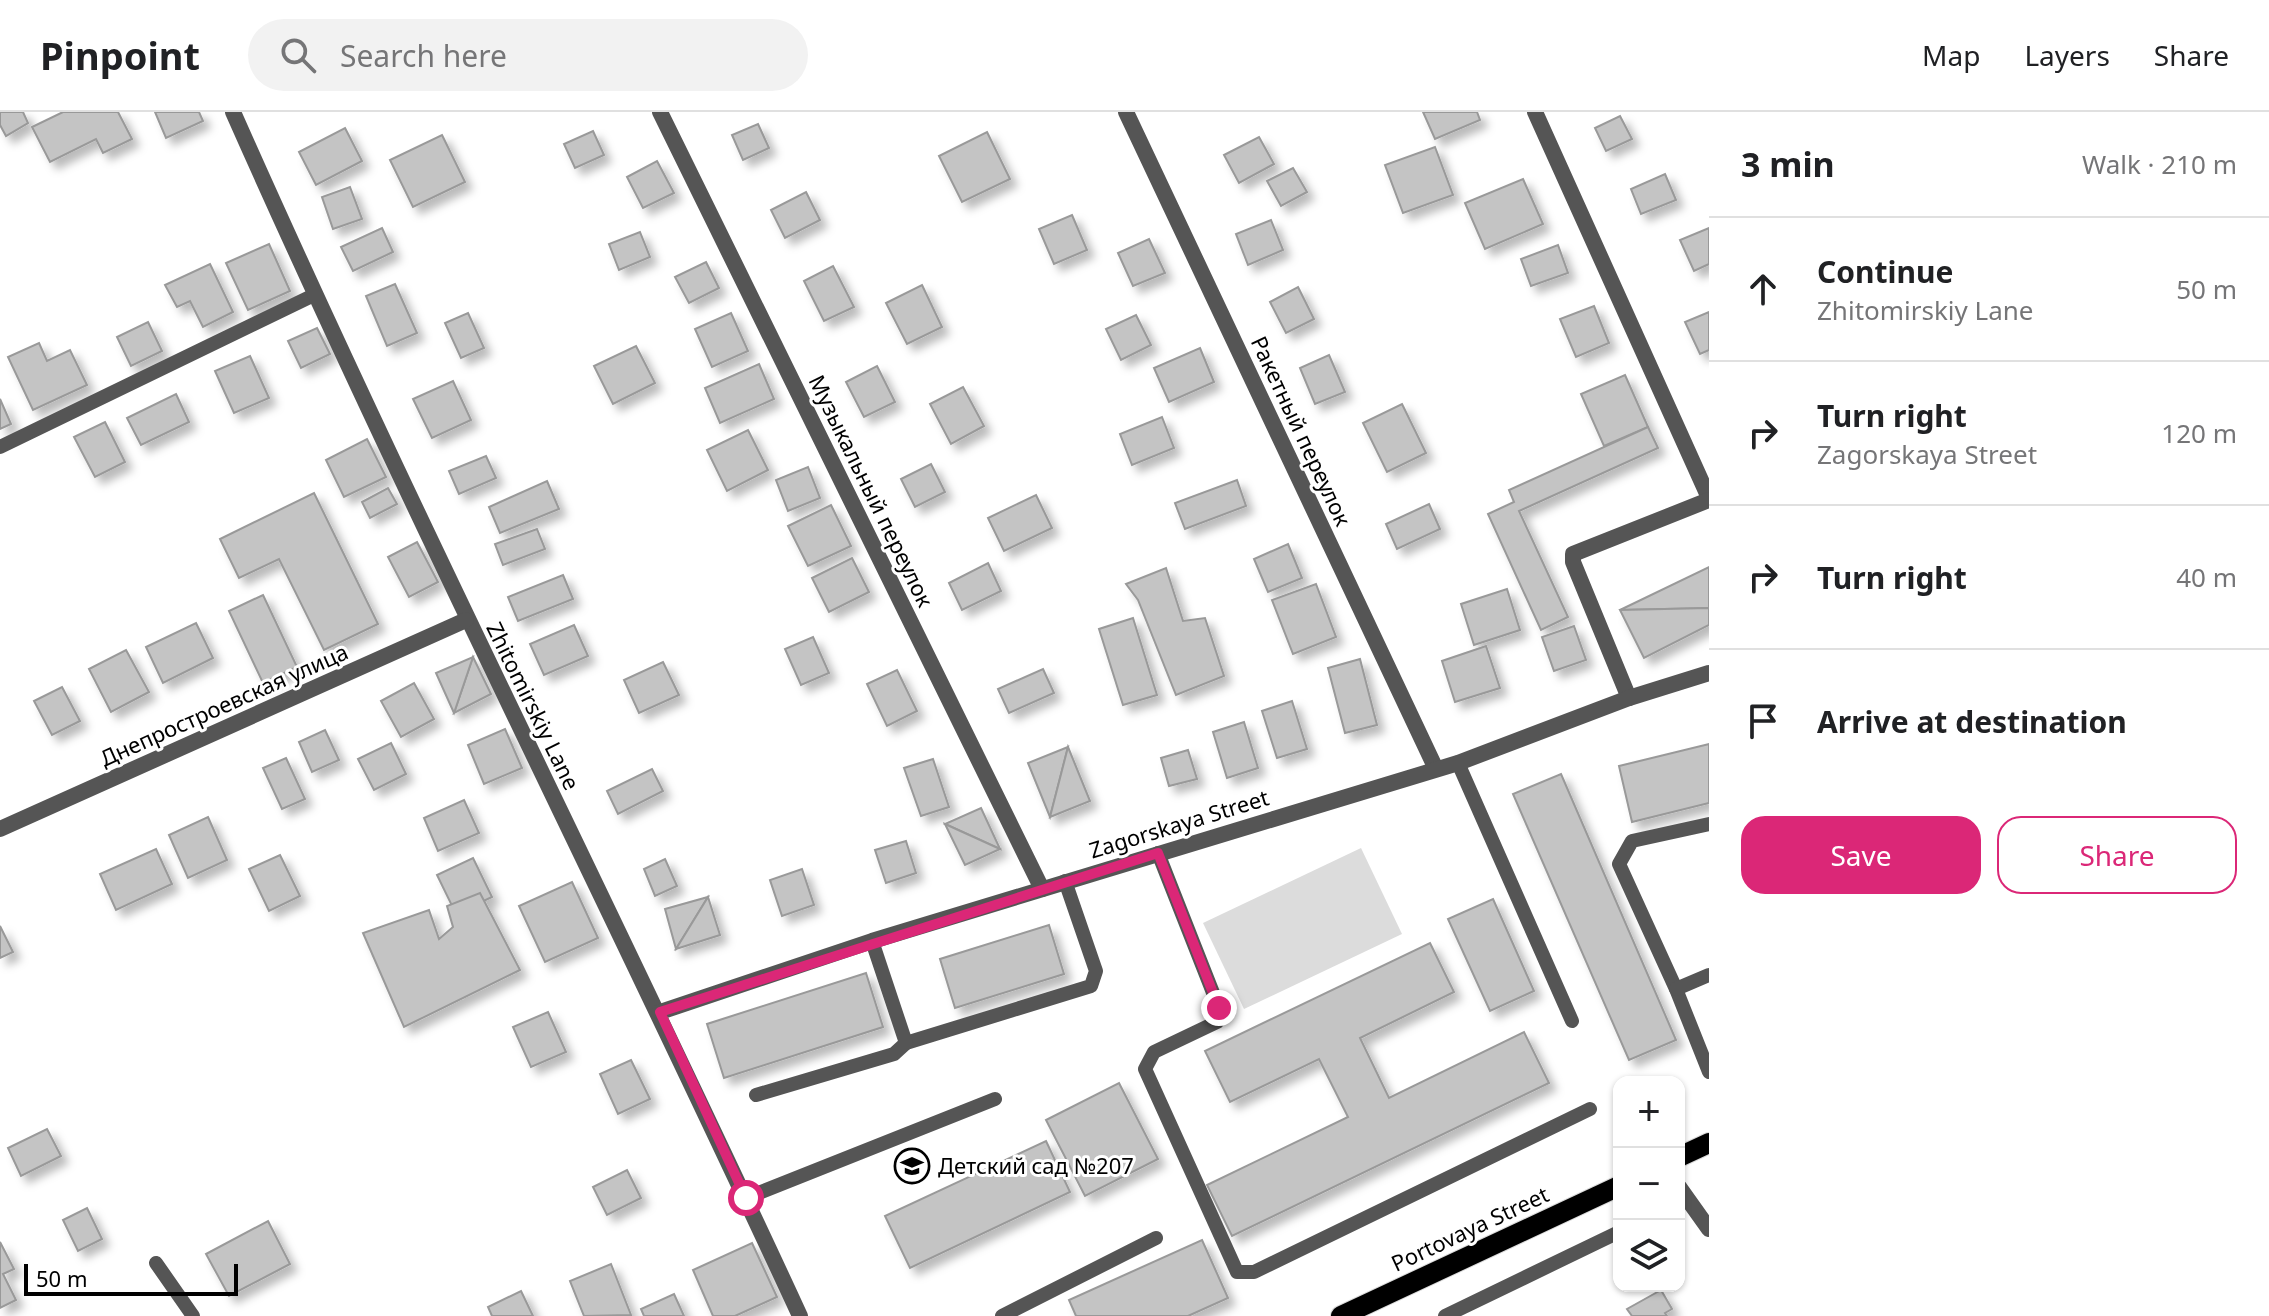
<!DOCTYPE html>
<meta charset="utf-8">
<style>
body{margin:0;font-family:"Noto Sans",sans-serif;background:#f2f2f2;color:#202124}
.controls{position:absolute;right:24px;bottom:24px;display:grid;overflow:hidden;border-radius:16px;box-shadow:0 2px 6px #0004}
.controls button{width:72px;height:72px;display:grid;place-items:center;padding:0;border:0;border-bottom:2px solid #e0e0e0;background:#fff;color:#202124;font:40px sans-serif}
.scale{position:absolute;left:24px;bottom:20px;width:214px;box-sizing:border-box;padding-left:8px;border:4px solid #000;border-top:0;font-size:22px;line-height:28px;white-space:nowrap;color:#000;-webkit-text-stroke:6px #fff;paint-order:stroke}
.stop{position:absolute;width:24px;height:24px;margin:-18px;border:6px solid #db2777;border-radius:50%;background:#fff}
.stop.end{background:#db2777;border-color:#fff;box-shadow:0 2px 8px #0008}
.list{margin:0;padding:0;list-style:none}
h2{display:flex;justify-content:space-between;align-items:center;height:104px;margin:0;padding:0 32px;font-size:34px}
h2 small{font-size:26px;font-weight:400;color:#757577}
.list li{display:grid;grid-template-columns:52px 1fr auto;gap:24px;align-items:center;box-sizing:border-box;height:144px;padding:0 32px;border-top:2px solid #e0e0e0}
.list b{display:block;font-size:30px;white-space:nowrap}
.list p{margin:0;font-size:26px;white-space:nowrap;color:#757577}
.list em{font-size:26px;font-style:normal;color:#757577}
.actions{display:flex;gap:16px;padding:24px 32px}
.actions a{flex:1;padding:18px 0;border:2px solid #db2777;border-radius:24px;text-align:center;font-size:28px;color:#db2777}
.actions .main{background:#db2777;color:#fff}
.icon{flex:none;width:44px;height:44px;fill:none;stroke:currentColor;stroke-width:2;stroke-linecap:round;stroke-linejoin:round}
.map{position:relative;flex:none;width:1709px;height:1204px;overflow:hidden}
header{display:flex;align-items:center;gap:48px;box-sizing:border-box;height:112px;padding:0 40px;background:#fff;border-bottom:2px solid #e0e0e0}
header strong{font-size:38px}
nav{display:flex;gap:44px;margin-inline-start:auto;font-size:28px}
.search{width:560px;height:72px;background:#f2f2f2;display:flex;align-items:center;gap:20px;box-sizing:border-box;padding:0 28px;border-radius:44px;color:#757577;font-size:30px}
main{display:flex}
aside{flex:1;background:#fff}
.map>svg:first-child{display:block}
.green{fill:#dcdcdc}
.building{fill:#c4c4c4;stroke:#999;stroke-width:2;filter:url(#shadow)}
.lines{fill:none;stroke-linecap:round;stroke-linejoin:round}
.primary-casing{stroke:#dbdbdb;stroke-width:22}
.lane{stroke:#555;stroke-width:14}
.street{stroke:#555;stroke-width:16}
.primary{stroke:#000;stroke-width:20}
.route{stroke:#db2777;stroke-width:10}
.labels{text-anchor:middle;stroke-width:6;stroke-linejoin:round;paint-order:stroke}
.street-label{font-size:22px;fill:#000;stroke:#fff}
.poi-label{font-size:22px;fill:#000;stroke:#fff;text-anchor:start}
</style>
<header>
<strong>Pinpoint</strong>
<div class="search"><svg class="icon" aria-label="search" viewBox="0 0 24 24"><circle cx="10" cy="10" r="6"/><path d="M15 15l6 6"/></svg>Search here</div>
<nav><a>Map</a><a>Layers</a><a>Share</a></nav>
</header>
<main>
<div class="map">
<svg width="1709" height="1204" viewBox="0 0 1709 1204">
<defs>
<filter id="shadow"><feDropShadow dx="7" dy="7" stdDeviation="4" flood-color="#0004"/></filter>
</defs>
<rect width="100%" height="100%" fill="#fff"/>
<path class="green" d="M1361,736L1402,822L1244,897L1203,811Z"/>
<g class="building">
<path d="M0,0H23L28,11L6,24L0,13Z"/>
<path d="M63,0H118L132,27L103,41L96,27L50,50L32,15Z"/>
<path d="M155,0H199L203,9L166,26Z"/>
<path d="M1423,0H1477L1480,8L1435,27Z"/>
<path d="M1620,4L1632,27L1606,39L1595,16Z"/>
<path d="M758,12L769,36L743,48L732,23Z"/>
<path d="M345,16L362,49L316,73L299,40Z"/>
<path d="M593,19L604,43L575,56L564,32Z"/>
<path d="M987,20L1010,67L962,90L939,44Z"/>
<path d="M442,23L465,70L413,95L390,48Z"/>
<path d="M1259,25L1274,52L1239,71L1224,43Z"/>
<path d="M1435,35L1453,83L1403,101L1385,53Z"/>
<path d="M657,49L674,81L643,96L627,65Z"/>
<path d="M1293,56L1307,80L1281,94L1267,69Z"/>
<path d="M1665,62L1676,88L1641,102L1631,77Z"/>
<path d="M1523,67L1543,112L1485,137L1465,91Z"/>
<path d="M350,75L362,107L333,117L322,85Z"/>
<path d="M806,80L820,108L785,126L771,98Z"/>
<path d="M1072,103L1087,138L1054,152L1039,117Z"/>
<path d="M1271,108L1283,138L1248,153L1236,122Z"/>
<path d="M382,116L393,140L353,159L341,135Z"/>
<path d="M1709,116V152L1694,159L1680,128Z"/>
<path d="M640,120L650,145L619,158L609,132Z"/>
<path d="M1149,127L1165,161L1133,174L1118,141Z"/>
<path d="M269,132L290,179L248,198L226,151Z"/>
<path d="M1558,133L1568,161L1531,174L1521,147Z"/>
<path d="M706,150L719,176L689,191L675,165Z"/>
<path d="M210,152L233,200L203,215L190,189L177,195L165,173Z"/>
<path d="M833,154L854,195L824,209L804,169Z"/>
<path d="M395,172L417,221L387,234L366,184Z"/>
<path d="M922,173L942,215L907,232L886,191Z"/>
<path d="M1298,175L1314,207L1286,221L1270,190Z"/>
<path d="M1594,194L1609,231L1576,245L1560,207Z"/>
<path d="M1709,200V238L1700,242L1685,210Z"/>
<path d="M468,201L484,236L461,246L445,211Z"/>
<path d="M731,201L748,239L712,255L695,217Z"/>
<path d="M1136,203L1151,233L1121,248L1106,217Z"/>
<path d="M148,210L162,239L131,254L117,225Z"/>
<path d="M317,216L330,242L301,256L288,229Z"/>
<path d="M39,231L47,249L70,238L87,273L33,298L8,245Z"/>
<path d="M636,234L655,271L613,292L594,254Z"/>
<path d="M1200,236L1214,270L1169,290L1154,256Z"/>
<path d="M1329,243L1345,280L1315,292L1300,256Z"/>
<path d="M250,244L269,286L234,301L215,259Z"/>
<path d="M759,252L774,287L720,311L705,276Z"/>
<path d="M877,254L895,290L864,305L846,270Z"/>
<path d="M1625,263L1648,315L1604,334L1581,282Z"/>
<path d="M453,269L471,308L432,326L413,287Z"/>
<path d="M963,275L984,314L951,332L930,292Z"/>
<path d="M176,282L189,310L141,333L127,306Z"/>
<path d="M0,287L11,312L0,317Z"/>
<path d="M1402,292L1426,341L1387,360L1363,311Z"/>
<path d="M1162,305L1174,336L1132,353L1120,322Z"/>
<path d="M105,310L125,350L95,365L74,325Z"/>
<path d="M1648,315L1658,336L1519,399L1568,505L1541,518L1488,402L1514,390L1509,378Z"/>
<path d="M748,318L768,358L727,379L707,338Z"/>
<path d="M367,327L386,365L344,385L326,348Z"/>
<path d="M486,344L496,366L459,382L449,359Z"/>
<path d="M931,352L945,380L915,395L901,367Z"/>
<path d="M808,355L820,386L788,399L776,368Z"/>
<path d="M1237,368L1246,394L1185,417L1175,391Z"/>
<path d="M547,369L559,397L500,421L489,395Z"/>
<path d="M388,376L397,392L370,406L362,390Z"/>
<path d="M314,381L378,512L324,538L279,447L239,466L220,427Z"/>
<path d="M1036,383L1052,416L1004,439L988,406Z"/>
<path d="M1429,392L1440,417L1397,437L1386,412Z"/>
<path d="M831,393L851,434L808,454L788,414Z"/>
<path d="M537,417L545,437L503,453L495,432Z"/>
<path d="M417,430L438,470L409,485L388,445Z"/>
<path d="M1288,432L1302,466L1268,480L1254,447Z"/>
<path d="M852,446L869,480L829,500L812,466Z"/>
<path d="M988,451L1001,479L962,498L949,471Z"/>
<path d="M1709,455V496L1620,498Z"/>
<path d="M1166,456L1183,509L1205,506L1224,564L1176,583L1138,488L1126,472Z"/>
<path d="M563,463L573,487L518,509L508,485Z"/>
<path d="M1316,472L1336,525L1293,542L1272,488Z"/>
<path d="M1507,477L1520,518L1474,533L1461,492Z"/>
<path d="M263,483L297,555L263,571L229,499Z"/>
<path d="M1709,496V513L1644,546L1620,498Z"/>
<path d="M1133,506L1157,583L1123,593L1099,517Z"/>
<path d="M196,511L213,546L163,571L146,535Z"/>
<path d="M574,513L588,544L544,563L530,532Z"/>
<path d="M1574,514L1586,548L1554,559L1542,525Z"/>
<path d="M813,525L829,561L801,573L785,537Z"/>
<path d="M1486,534L1500,576L1455,590L1442,549Z"/>
<path d="M126,538L149,580L111,600L89,557Z"/>
<path d="M473,545L491,582L454,601Z"/>
<path d="M473,545L454,601L436,561Z"/>
<path d="M1360,547L1377,613L1345,621L1328,556Z"/>
<path d="M663,550L679,583L639,601L624,568Z"/>
<path d="M1043,557L1054,581L1009,601L998,577Z"/>
<path d="M897,558L917,599L887,614L867,572Z"/>
<path d="M414,571L434,607L401,625L381,589Z"/>
<path d="M62,575L80,609L52,623L34,589Z"/>
<path d="M1292,589L1307,637L1277,646L1262,599Z"/>
<path d="M1244,610L1258,656L1227,666L1213,620Z"/>
<path d="M505,617L522,656L484,672L468,633Z"/>
<path d="M325,618L339,648L312,660L299,630Z"/>
<path d="M391,631L406,662L374,678L358,647Z"/>
<path d="M1709,632V691L1632,710L1619,654Z"/>
<path d="M1068,635L1050,705L1028,651Z"/>
<path d="M1068,635L1090,689L1050,705Z"/>
<path d="M1188,638L1197,667L1169,674L1161,646Z"/>
<path d="M286,646L305,687L282,697L263,656Z"/>
<path d="M933,647L949,695L921,704L904,656Z"/>
<path d="M652,657L663,679L618,702L607,679Z"/>
<path d="M1561,662L1676,928L1629,948L1513,682Z"/>
<path d="M464,688L479,721L438,739L424,706Z"/>
<path d="M981,696L1000,737L945,712Z"/>
<path d="M208,705L227,748L188,766L169,723Z"/>
<path d="M945,712L1000,737L965,753Z"/>
<path d="M906,729L916,761L886,771L875,738Z"/>
<path d="M156,737L172,772L116,798L100,762Z"/>
<path d="M280,743L300,784L269,799L249,757Z"/>
<path d="M473,746L492,785L456,802L437,763Z"/>
<path d="M665,747L677,774L655,784L644,757Z"/>
<path d="M802,757L814,793L782,804L770,768Z"/>
<path d="M572,770L598,826L545,850L519,794Z"/>
<path d="M480,781L520,858L404,915L363,821L429,798L439,827L453,815L447,794Z"/>
<path d="M708,785L676,837L665,797Z"/>
<path d="M708,785L720,823L676,837Z"/>
<path d="M1493,787L1534,879L1490,899L1448,807Z"/>
<path d="M1049,813L1064,862L955,896L940,847Z"/>
<path d="M0,814L13,840L0,846Z"/>
<path d="M1430,831L1454,880L1360,926L1389,986L1524,920L1549,971L1232,1124L1207,1073L1348,1005L1319,947L1230,990L1205,939Z"/>
<path d="M866,861L883,915L724,966L707,912Z"/>
<path d="M548,900L566,940L531,955L513,915Z"/>
<path d="M631,948L650,987L618,1002L600,962Z"/>
<path d="M1119,971L1158,1047L1085,1084L1046,1008Z"/>
<path d="M47,1017L61,1044L21,1064L8,1036Z"/>
<path d="M1046,1029L1070,1080L910,1156L885,1104Z"/>
<path d="M627,1058L641,1086L607,1103L593,1075Z"/>
<path d="M87,1096L102,1127L78,1139L63,1108Z"/>
<path d="M268,1109L290,1152L229,1184L206,1142Z"/>
<path d="M1202,1128L1228,1186L1188,1204H1076L1069,1188Z"/>
<path d="M0,1130L14,1157L3,1162L16,1188L0,1196Z"/>
<path d="M752,1131L777,1185L735,1204H713L693,1158Z"/>
<path d="M611,1152L631,1203L584,1204L570,1169Z"/>
<path d="M1661,1178L1672,1197L1665,1201L1667,1204H1632L1627,1197Z"/>
<path d="M521,1179L533,1204H492L488,1195Z"/>
<path d="M674,1182L684,1204H644L641,1197Z"/>
</g>
<g class="lines">
<g class="primary-casing">
<g id="primary">
<path d="M1679,1045L1709,1031"/>
<path d="M1341,1204L1619,1074"/>
</g>
</g>
<g class="lane">
<path d="M0,335L314,183"/>
<path d="M1458,651L1572,909"/>
<path d="M1709,712L1632,729L1619,752L1676,877L1709,960"/>
<path d="M1158,741L1219,896L1217,910L1154,940L1145,957L1237,1160H1254L1590,997"/>
<path d="M1676,877L1709,863"/>
<path d="M906,931L1091,874L1096,859L1065,769"/>
<path d="M756,983L894,942L906,931L872,829"/>
<path d="M746,1086L995,987"/>
<path d="M156,1151L193,1204"/>
<path d="M1002,1204L1156,1126"/>
<path d="M1445,1204L1619,1120"/>
</g>
<g class="street">
<path d="M233,0C413,406 614,801 800,1204"/>
<path d="M660,0L1042,777"/>
<path d="M1126,0L1436,657"/>
<path d="M1535,0L1709,386"/>
<path d="M1629,586L1573,450V442L1709,388"/>
<path d="M0,717L466,508"/>
<path d="M660,900L872,829L1458,651L1629,586L1709,561"/>
<path d="M1679,1075L1709,1117"/>
</g>
<use href="#primary" class="primary"/>
</g>
<g class="lines">
<path class="route" d="M746,1086L660,900L1158,741L1219,896"/>
</g>
<defs>
<g id="school-ring" transform="scale(1.8)"><circle r="9.5" fill="#fff" stroke="#000" stroke-width="1.5"/><path d="M0-5L7-2L0 1L-7-2ZM-4 1L0 2.5L4 1V4Q0 6-4 4Z" fill="#000"/></g>
</defs>
<g fill-rule="evenodd">
<use href="#school-ring" x="912" y="1054"/>
</g>
<g class="labels">
<g class="street-label">
<text transform="translate(1301 319) rotate(65)" y="8">Ракетный переулок</text>
<text transform="translate(871 379) rotate(64)" y="8">Музыкальный переулок</text>
<text transform="translate(224 593) rotate(-24)" y="8">Днепростроевская улица</text>
<text transform="translate(533 594) rotate(64)" y="8">Zhitomirskiy Lane</text>
<text transform="translate(1179 712) rotate(-17)" y="8">Zagorskaya Street</text>
<text transform="translate(1470 1117) rotate(-25)" y="8">Portovaya Street</text>
</g>
<g class="poi-label">
<text x="938" y="1062">Детский сад №207</text>
</g>
</g>
</svg>
<div class="controls">
<button>+</button>
<button>−</button>
<button><svg class="icon" aria-label="layers" viewBox="0 0 24 24"><path d="M12 4l9 5-9 5-9-5zM3 14l9 5 9-5"/></svg></button>
</div>
<div class="scale">50 m</div>
<div class="stop" style="left:746px;top:1086px"></div>
<div class="stop end" style="left:1219px;top:896px"></div>
</div>
<aside>
<h2>3 min<small>Walk · 210 m</small></h2>
<ul class="list">
<li><svg class="icon" aria-label="ahead" viewBox="0 0 24 24"><path d="M12 20V5M6 11l6-6 6 6"/></svg><div><b>Continue</b><p>Zhitomirskiy Lane</p></div><em>50 m</em></li>
<li><svg class="icon" aria-label="right" viewBox="0 0 24 24"><path d="M7 20v-9h11M14 6l5 5-5 5"/></svg><div><b>Turn right</b><p>Zagorskaya Street</p></div><em>120 m</em></li>
<li><svg class="icon" aria-label="right" viewBox="0 0 24 24"><path d="M7 20v-9h11M14 6l5 5-5 5"/></svg><div><b>Turn right</b></div><em>40 m</em></li>
<li><svg class="icon" aria-label="arrive" viewBox="0 0 24 24"><path d="M6 21V4h12l-3 4 3 4H6"/></svg><div><b>Arrive at destination</b></div></li>
</ul>
<div class="actions"><a class="main">Save</a><a>Share</a></div>
</aside>
</main>
